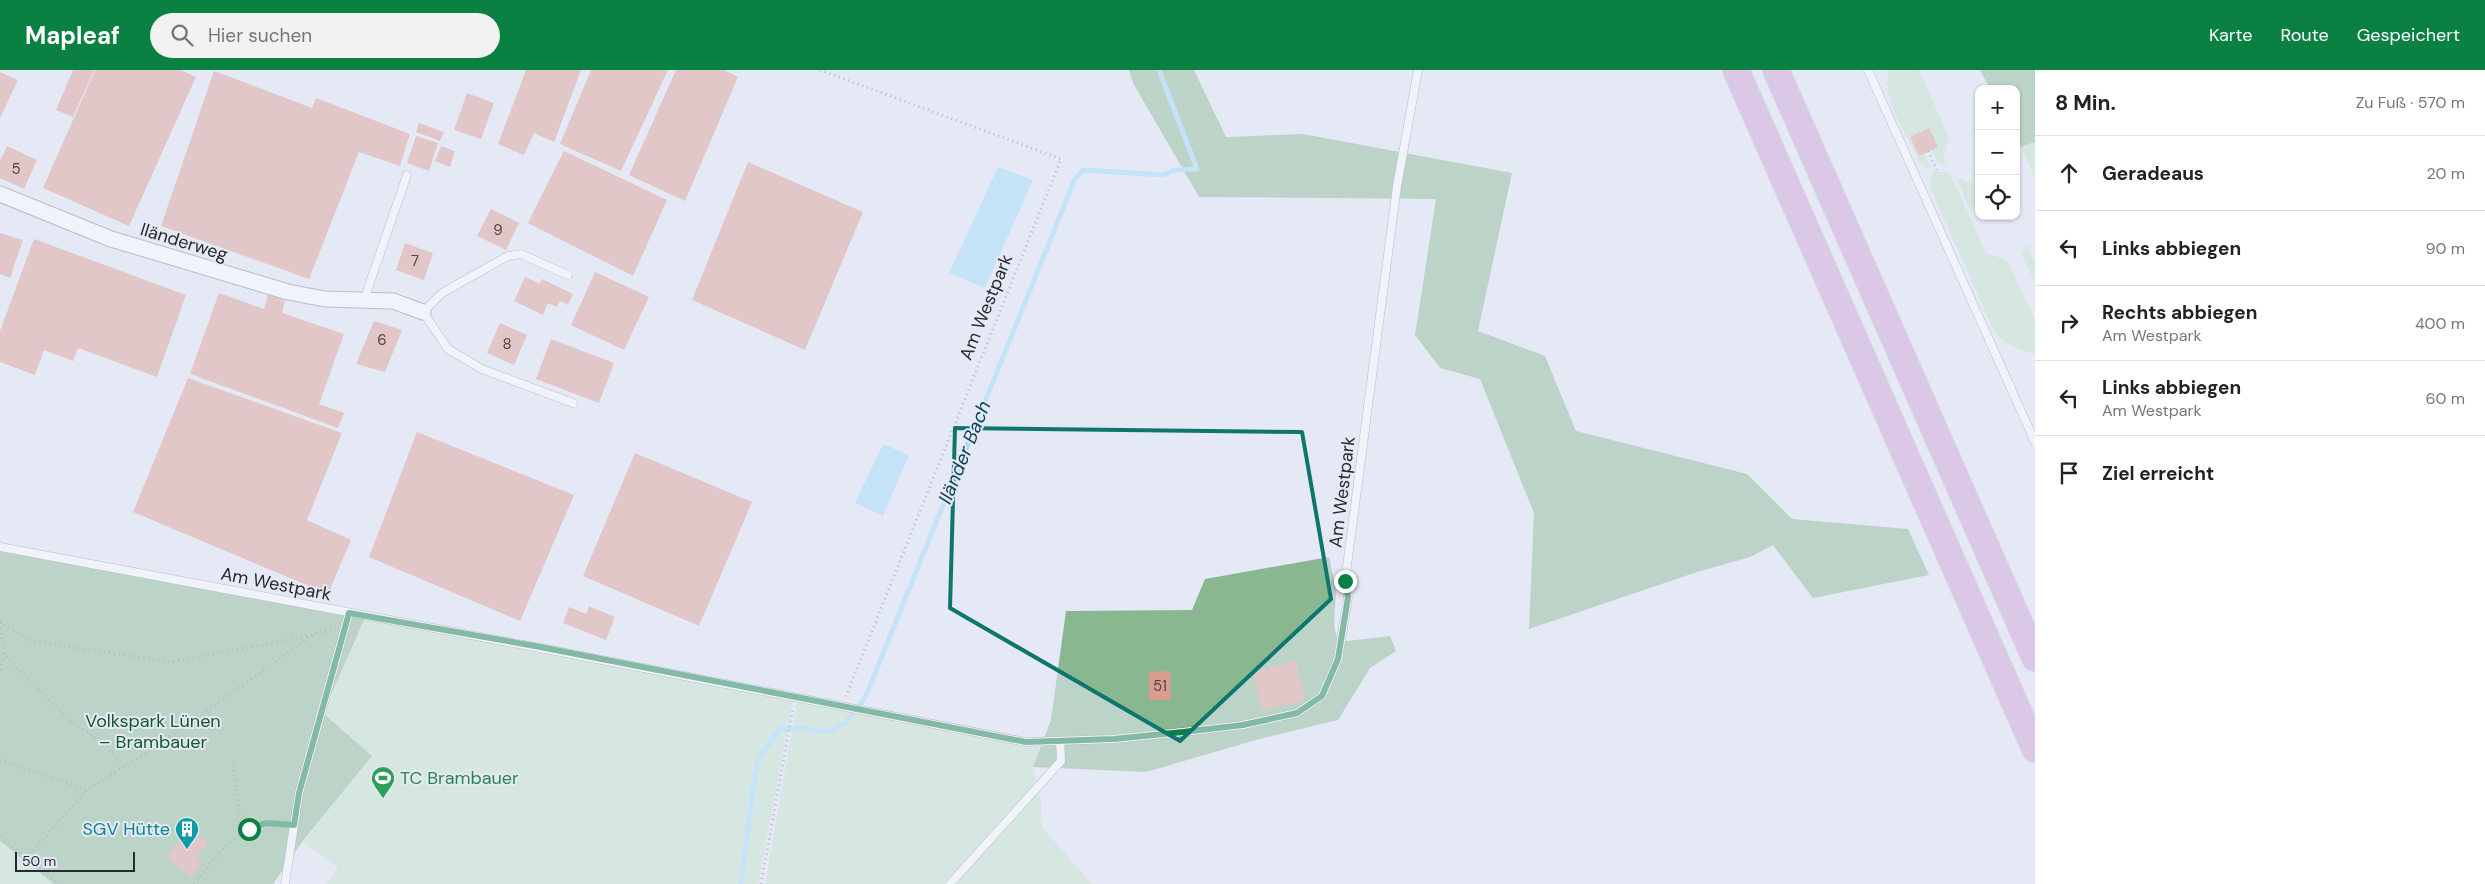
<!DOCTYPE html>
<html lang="de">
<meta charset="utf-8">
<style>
body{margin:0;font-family:"DM Sans",sans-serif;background:#f2f2f2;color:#222}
.controls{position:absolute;right:15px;top:15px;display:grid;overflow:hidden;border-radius:10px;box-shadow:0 1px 4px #0004}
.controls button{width:45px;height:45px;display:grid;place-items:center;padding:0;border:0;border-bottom:1px solid #e0e0e0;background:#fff;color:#222;font:25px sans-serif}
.scale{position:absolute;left:15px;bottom:12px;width:120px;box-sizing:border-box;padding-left:5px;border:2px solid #27292d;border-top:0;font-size:14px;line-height:18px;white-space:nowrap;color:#27292d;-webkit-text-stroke:4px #e5e9f5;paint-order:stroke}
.stop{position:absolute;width:15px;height:15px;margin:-11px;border:4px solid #0b8043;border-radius:50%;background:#fff}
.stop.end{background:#0b8043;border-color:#fff;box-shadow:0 1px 5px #0008}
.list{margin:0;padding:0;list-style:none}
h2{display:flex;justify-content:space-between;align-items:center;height:65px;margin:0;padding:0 20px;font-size:21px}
h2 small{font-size:16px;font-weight:400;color:#767676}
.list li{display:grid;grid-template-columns:32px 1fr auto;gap:15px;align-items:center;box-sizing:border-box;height:75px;padding:0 20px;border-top:1px solid #e0e0e0}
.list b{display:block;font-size:19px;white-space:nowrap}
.list p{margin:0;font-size:16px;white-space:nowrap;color:#767676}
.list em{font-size:16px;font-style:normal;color:#767676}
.icon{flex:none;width:28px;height:28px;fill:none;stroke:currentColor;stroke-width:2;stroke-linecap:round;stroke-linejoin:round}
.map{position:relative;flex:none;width:2035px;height:814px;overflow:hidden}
header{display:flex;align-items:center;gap:30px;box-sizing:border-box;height:70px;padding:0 25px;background:#0b8043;color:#fff}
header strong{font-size:24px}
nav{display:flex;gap:28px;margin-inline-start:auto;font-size:18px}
.search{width:350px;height:45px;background:#f2f2f2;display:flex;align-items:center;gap:12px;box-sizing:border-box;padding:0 18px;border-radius:28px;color:#767676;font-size:19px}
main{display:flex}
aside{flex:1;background:#fff}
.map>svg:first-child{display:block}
.green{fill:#c4e4c8}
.forest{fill:#89b890}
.water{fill:#9ddcfb}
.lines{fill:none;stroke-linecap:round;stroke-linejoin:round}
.stream{stroke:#9ddcfb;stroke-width:5}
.building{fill:#db9d90}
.lane-casing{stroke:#828691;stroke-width:9}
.street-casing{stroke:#828691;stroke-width:17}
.highway-casing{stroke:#c7c7c8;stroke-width:28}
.path{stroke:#81848c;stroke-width:3;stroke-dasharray:1 4;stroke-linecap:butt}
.lane{stroke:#fff;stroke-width:8}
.street{stroke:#fff;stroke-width:15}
.highway{stroke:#cf9dd2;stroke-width:26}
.route{stroke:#0b8043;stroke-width:6}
.marked{fill:none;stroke:#0f766e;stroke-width:4;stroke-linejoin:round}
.labels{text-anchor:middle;stroke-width:4;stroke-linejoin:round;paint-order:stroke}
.number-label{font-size:15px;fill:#544646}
.street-label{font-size:18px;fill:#27292d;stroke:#e5e9f5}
.park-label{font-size:18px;fill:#115926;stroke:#e5e9f5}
.leisure-label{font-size:18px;fill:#27864d;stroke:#e5e9f5;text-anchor:start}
.culture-label{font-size:18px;fill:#0d838f;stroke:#e5e9f5;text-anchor:end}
.water-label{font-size:19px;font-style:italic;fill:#083f54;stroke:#e5e9f5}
</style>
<header>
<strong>Mapleaf</strong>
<div class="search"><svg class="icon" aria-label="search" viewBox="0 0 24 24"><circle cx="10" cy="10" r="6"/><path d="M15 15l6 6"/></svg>Hier suchen</div>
<nav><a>Karte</a><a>Route</a><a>Gespeichert</a></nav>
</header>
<main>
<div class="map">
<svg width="2035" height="814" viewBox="0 0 2035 814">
<rect width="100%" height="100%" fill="#e5e9f5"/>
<g class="green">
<path d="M1889,0H1919L1949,68L1943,87L1946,95L1938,93L1931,80L1929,58L1910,67L1919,86L1924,83L1931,98H1927L1920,93C1909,69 1879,25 1889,0Z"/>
<path d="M2035,72V109L2021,77Z"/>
<path d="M1935,101L1950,103L1986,183L2008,191L2035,250V285L2007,274L1995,263L1930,118L1931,106Z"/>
<path d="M1956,107L1974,114L1979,125L1971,142Z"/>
<path d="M2027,174L2035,192V213L2022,185Z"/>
<path d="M367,546L793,631L758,814H326L338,798L303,772L372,686L323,643Z"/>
<path d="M797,631L1041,672L1033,698L1041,732L1042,757L1092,814H765Z"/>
<path d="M0,771L54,814H0Z"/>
</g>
<g class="forest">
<path d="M1129,0H1194L1226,67L1303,64L1512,103L1478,261L1545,286L1576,361L1747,404L1792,449L1908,459L1929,505L1813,528L1773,475L1750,487L1694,503L1529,559L1534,443L1480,309L1440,298L1415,265L1436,129L1199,127L1133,13Z"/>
<path d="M1980,0H2035V72L2021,77L2016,68V19H1990Z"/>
<path d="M0,476L366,546L323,643L372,686L302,772L273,814H54L0,771Z"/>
<path d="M1329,487L1336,521L1334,555L1338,572L1390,566L1396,581L1370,598L1338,650L1256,670L1146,702L1033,697L1051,650L1066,541L1192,540L1205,509Z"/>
</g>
<g class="water">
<path d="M998,97L1033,110L985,218L949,203Z"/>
<path d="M883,374L909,385L883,446L855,433Z"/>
</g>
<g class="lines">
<path class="stream" d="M741,814L755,704L760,686L780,659L804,658L814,661H831L845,653L865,628L1075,109L1083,100L1164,105L1174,100L1197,99L1159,0"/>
</g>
<g class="building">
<path d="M73,0H94L73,47L56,40Z"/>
<path d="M95,0H181L196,7L129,156L43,118Z"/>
<path d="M526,0H581L554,72L534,63L524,85L498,74Z"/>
<path d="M591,0H668L621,101L560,74Z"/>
<path d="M676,0H724L738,7L685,131L629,105Z"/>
<path d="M214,1L312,38L316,28L410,64L400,96L359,82L309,209L161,156Z"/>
<path d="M0,2L18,10L0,48Z"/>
<path d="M467,23L494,33L481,69L454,60Z"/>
<path d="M419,53L444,62L440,71L416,62Z"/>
<path d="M1929,58L1938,77L1919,86L1910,67Z"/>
<path d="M416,66L438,73L429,101L407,93Z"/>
<path d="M7,76L37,90L24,119L0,108V91Z"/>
<path d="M441,76L455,81L450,97L435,91Z"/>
<path d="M564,81L667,130L633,206L528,153Z"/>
<path d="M748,92L863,142L805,280L692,230Z"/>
<path d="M491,139L519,153L506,180L477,166Z"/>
<path d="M0,163L23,170L10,208L0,204Z"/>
<path d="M34,169L186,225L157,307L78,278L73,291L44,280L35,305L0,292V261Z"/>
<path d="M405,173L433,183L424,210L396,200Z"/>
<path d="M595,202L649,227L624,280L571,255Z"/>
<path d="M525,207L540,214L542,209L573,224L568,235L560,231L557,237L548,233L543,245L514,231Z"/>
<path d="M219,223L264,239L268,224L285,231L282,243L344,264L319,334L344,343L338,358L190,304Z"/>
<path d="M374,251L402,260L385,302L356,294Z"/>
<path d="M500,253L527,265L514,295L487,283Z"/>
<path d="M551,269L614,293L599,333L536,309Z"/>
<path d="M188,308L342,363L307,450L351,470L328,524L133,442Z"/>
<path d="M417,362L574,425L520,551L369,487Z"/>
<path d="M635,383L752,432L699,556L583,506Z"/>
<path d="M589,536L615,547L606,570L563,553L569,537L586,544Z"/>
<path d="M1296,591L1305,630L1262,640L1252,602Z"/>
<path d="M1170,601L1171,630H1149V602Z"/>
<path d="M189,759L208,773L196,788L202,793L191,807L166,788Z"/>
</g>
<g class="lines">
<g class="lane-casing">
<g id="lane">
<path d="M1868,0L2035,372"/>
<path d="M568,205L521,184L508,186L442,223L423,242L448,279L482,299L573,333"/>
<path d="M364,230L407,105"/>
<path d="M0,477L535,577L1026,672L1114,669L1183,662L1243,655L1297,643L1322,626L1338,589L1348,527L1345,511L1397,116L1418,0"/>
<path d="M285,814L299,723L349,543"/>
<path d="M950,814L1061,691L1060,671"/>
</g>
</g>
<g class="street-casing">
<path id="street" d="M0,124L111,169L288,222L325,229L393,231L423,242"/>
</g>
<g class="highway-casing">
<g id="highway">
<path d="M1736,0L2035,679"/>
<path d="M1776,0L2035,588"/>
</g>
</g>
<g class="path">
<path d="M820,0L1061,89L846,626"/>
<path d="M1928,81L1937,100"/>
<path d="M0,552L32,571L170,592L293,569L334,559"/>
<path d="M0,553L4,584L69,650L102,672L125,698"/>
<path d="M0,600L4,584"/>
<path d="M0,690L87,720L159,675L314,564"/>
<path d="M233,695L240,747L249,759"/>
<path d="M0,767L59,814"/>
<path d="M26,788L87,720"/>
<path d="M194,814C218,783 240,752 283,754"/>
<path d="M761,814L793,638"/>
</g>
<use href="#lane" class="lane"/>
<use href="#street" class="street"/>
<use href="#highway" class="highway"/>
</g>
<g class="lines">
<path class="route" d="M249,759L266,753L294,755L299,723L349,543L535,576L1026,672L1114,669L1183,662L1243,655L1297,643L1322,626L1338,589L1348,527L1345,511"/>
</g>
<path d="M0 0H2035V814H0ZM955,358L1302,362L1331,529L1180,671L950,538Z" fill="#e5e9f5" fill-opacity=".55" fill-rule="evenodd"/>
<path class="marked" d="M955,358L1302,362L1331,529L1180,671L950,538Z"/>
<defs>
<g id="stadium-pin" transform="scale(1.25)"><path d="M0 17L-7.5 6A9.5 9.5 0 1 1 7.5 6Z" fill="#2e9e5b" stroke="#e5e9f5"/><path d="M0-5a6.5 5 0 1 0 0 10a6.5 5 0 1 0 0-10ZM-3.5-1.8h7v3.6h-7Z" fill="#fff"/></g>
<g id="building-pin" transform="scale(1.25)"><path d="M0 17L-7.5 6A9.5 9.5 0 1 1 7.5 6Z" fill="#0f9aa8" stroke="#e5e9f5"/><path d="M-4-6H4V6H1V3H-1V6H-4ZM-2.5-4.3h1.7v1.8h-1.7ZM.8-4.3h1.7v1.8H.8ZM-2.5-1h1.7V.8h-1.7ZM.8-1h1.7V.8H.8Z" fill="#fff"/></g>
</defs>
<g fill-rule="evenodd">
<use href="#stadium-pin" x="383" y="708"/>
<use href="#building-pin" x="187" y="759"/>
</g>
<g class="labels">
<g class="number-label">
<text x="16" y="104">5</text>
<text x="498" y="165">9</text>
<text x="415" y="196">7</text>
<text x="382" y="275">6</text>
<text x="507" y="279">8</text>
<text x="1160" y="621">51</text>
</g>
<g class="street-label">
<text transform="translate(184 172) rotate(17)" y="6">Iländerweg</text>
<text transform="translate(986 237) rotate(-68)" y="6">Am Westpark</text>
<text transform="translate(1342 422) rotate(-83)" y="6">Am Westpark</text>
<text transform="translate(276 514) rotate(11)" y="6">Am Westpark</text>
</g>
<g class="park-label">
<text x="153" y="657">Volkspark Lünen<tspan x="153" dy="21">– Brambauer</tspan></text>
</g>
<g class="leisure-label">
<text x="400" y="714">TC Brambauer</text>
</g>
<g class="culture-label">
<text x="170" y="765">SGV Hütte</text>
</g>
<g class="water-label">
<text transform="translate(964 382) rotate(-68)" y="7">Iländer Bach</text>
</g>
</g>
</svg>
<div class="controls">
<button>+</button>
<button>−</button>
<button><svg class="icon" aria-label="locate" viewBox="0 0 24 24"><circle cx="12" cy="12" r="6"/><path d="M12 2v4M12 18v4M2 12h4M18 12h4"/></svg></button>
</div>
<div class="scale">50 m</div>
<div class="stop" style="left:249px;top:759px"></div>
<div class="stop end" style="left:1345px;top:511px"></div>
</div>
<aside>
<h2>8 Min.<small>Zu Fuß · 570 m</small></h2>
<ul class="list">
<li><svg class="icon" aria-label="ahead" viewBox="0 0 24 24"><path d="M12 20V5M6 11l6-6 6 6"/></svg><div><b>Geradeaus</b></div><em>20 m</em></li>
<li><svg class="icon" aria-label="left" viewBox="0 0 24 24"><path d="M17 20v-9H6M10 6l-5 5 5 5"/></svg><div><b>Links abbiegen</b></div><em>90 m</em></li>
<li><svg class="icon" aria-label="right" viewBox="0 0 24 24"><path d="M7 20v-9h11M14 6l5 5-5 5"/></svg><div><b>Rechts abbiegen</b><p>Am Westpark</p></div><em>400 m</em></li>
<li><svg class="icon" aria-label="left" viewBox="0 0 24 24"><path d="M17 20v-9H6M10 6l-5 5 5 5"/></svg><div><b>Links abbiegen</b><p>Am Westpark</p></div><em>60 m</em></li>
<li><svg class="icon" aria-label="arrive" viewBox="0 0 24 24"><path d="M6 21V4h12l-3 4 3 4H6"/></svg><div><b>Ziel erreicht</b></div></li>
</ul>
</aside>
</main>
